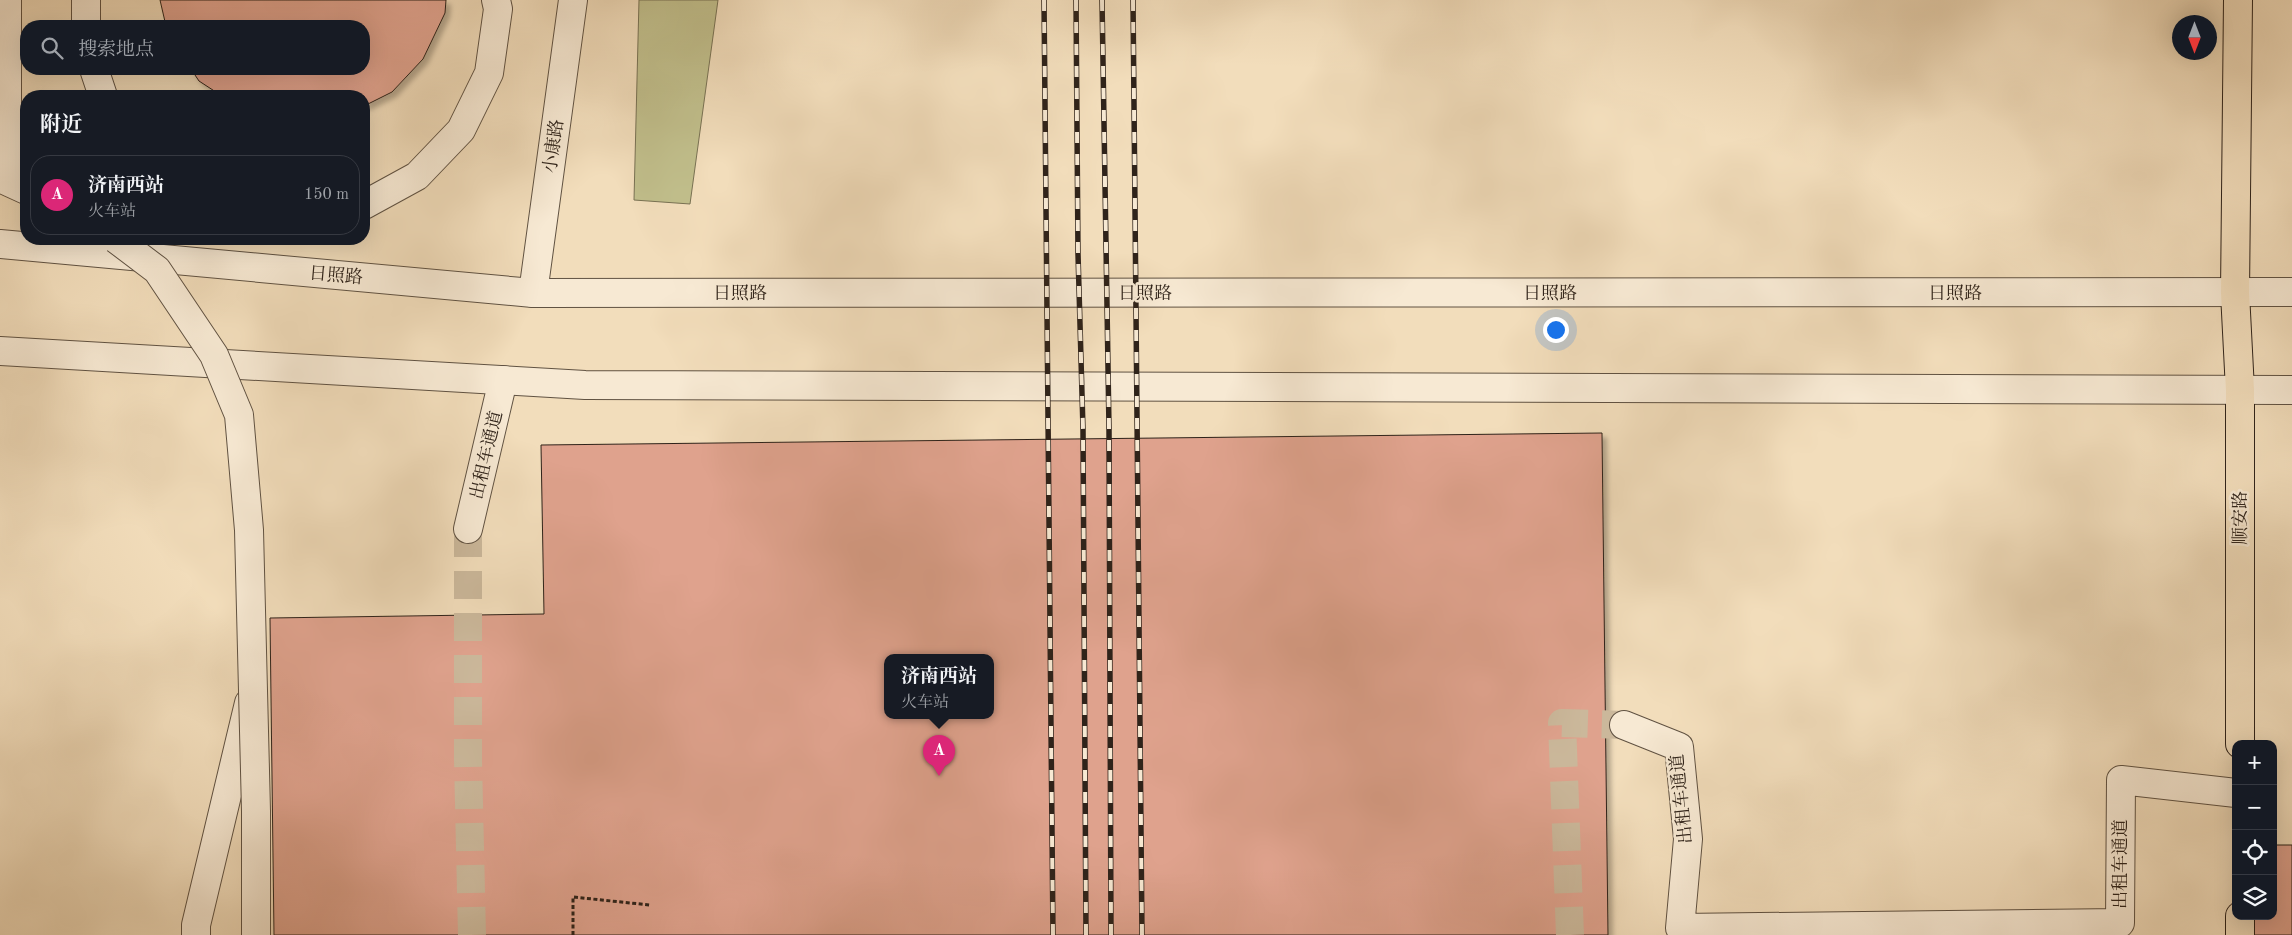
<!DOCTYPE html>
<html lang="zh">
<meta charset="utf-8">
<style>
body{margin:0;font-family:"Old Standard TT","Noto Serif SC",serif;background:#20242c;color:#f1f3f6}
.controls{position:absolute;right:15px;bottom:15px;display:grid;overflow:hidden;border-radius:10px;box-shadow:0 5px 20px #0002}
.controls button{width:45px;height:45px;display:grid;place-items:center;padding:0;border:0;border-bottom:1px solid #363941;background:#171b24;color:#f1f3f6;font:25px sans-serif}
.compass{position:absolute;left:2172px;top:15px;width:45px;height:45px;border-radius:50%;background:#171b24;box-shadow:0 5px 20px #0002;rotate:180deg}
.you{position:absolute;left:1555px;top:329px;width:18px;height:18px;margin:-12px;border:4px solid #fff;border-radius:50%;background:#1a73e8;box-shadow:0 0 0 8px #1a73e833}
.badge{display:grid;place-items:center;width:32px;height:32px;border-radius:50%;background:#db2777;color:#fff;font-size:16px;font-weight:700}
.pin{position:absolute;translate:-50% -41px;filter:drop-shadow(0 1px 2px #0008)}
.pin::after{content:'';position:absolute;top:26px;width:18px;height:15px;background:inherit;clip-path:polygon(0 0,100% 0,50% 100%)}
.popup{position:absolute;left:884px;top:654px;width:110px;height:65px;box-sizing:border-box;display:grid;place-content:center;border-radius:10px;background:#171b24;filter:drop-shadow(0 1px 4px #0005);font-size:16px;white-space:nowrap;color:#9ea1a6}
.popup b{font-size:19px;color:#f1f3f6}
.popup::after{content:'';position:absolute;left:50%;top:100%;margin-left:-10px;border:10px solid transparent;border-top-color:#171b24}
.list{margin:0;padding:0;list-style:none}
h2{display:flex;justify-content:space-between;align-items:center;height:65px;margin:0;padding:0 20px;font-size:21px}
h2 small{font-size:16px;font-weight:400;color:#9ea1a6}
.list li{display:grid;grid-template-columns:32px 1fr auto;gap:15px;align-items:center;box-sizing:border-box;height:80px;margin:0 10px 10px;padding:0 10px;border:1px solid #363941;border-radius:20px}
.list b{display:block;font-size:19px;white-space:nowrap}
.list p{margin:0;font-size:16px;white-space:nowrap;color:#9ea1a6}
.list em{font-size:16px;font-style:normal;color:#9ea1a6}
.icon{flex:none;width:28px;height:28px;fill:none;stroke:currentColor;stroke-width:2;stroke-linecap:round;stroke-linejoin:round}
.map{position:relative;flex:none;width:2292px;height:935px;overflow:hidden}
.search{position:absolute;background:#171b24;box-shadow:0 5px 20px #0002;left:20px;top:20px;width:350px;height:55px;display:flex;align-items:center;gap:12px;box-sizing:border-box;padding:0 18px;border-radius:20px;color:#9ea1a6;font-size:19px}
.panel{position:absolute;background:#171b24;box-shadow:0 5px 20px #0002;left:20px;top:90px;width:350px;height:155px;border-radius:20px}
.map>svg:first-child{display:block}
.green{fill:#c1bf8c;stroke:#787153}
.building{fill:#dfa28d;stroke:#2f231a;fill-rule:evenodd;filter:url(#shadow)}
.lines{fill:none;stroke-linecap:round;stroke-linejoin:round}
.minor-tunnel{stroke:#cbb89b;stroke-width:28;stroke-dasharray:28 14;stroke-linecap:butt}
.minor-casing{stroke:#605242;stroke-width:30}
.major-casing{stroke:#2f231a;stroke-width:30}
.path{stroke:#2f231a;stroke-width:3;stroke-dasharray:4 2.5;stroke-linecap:butt}
.minor{stroke:#f7e9d3;stroke-width:28}
.major{stroke:#f2ddbb;stroke-width:28}
.rail-casing{stroke:#2f231a;stroke-width:5.5}
.rail{stroke:#f7e9d3;stroke-width:4;stroke-dasharray:11;stroke-linecap:butt}
.minor-bridge-casing{stroke:#605242;stroke-width:30;stroke-linecap:butt}
.minor-bridge{stroke:#f7e9d3;stroke-width:28}
.labels{text-anchor:middle;stroke-width:5;stroke-linejoin:round;paint-order:stroke}
.street-label{font-size:18px;fill:#2f231a;stroke:#f7e9d3}
</style>
<div class="map">
<svg width="2292" height="935" viewBox="0 0 2292 935">
<defs>
<filter id="shadow"><feDropShadow dx="4.5" dy="4.5" stdDeviation="2.5" flood-color="#0004"/></filter>
</defs>
<rect width="100%" height="100%" fill="#f2ddbb"/>
<filter id="stains"><feTurbulence type="fractalNoise" baseFrequency=".004" numOctaves="4"/><feColorMatrix values="0 0 0 0 .2 0 0 0 0 .09 0 0 0 0 .02 0 0 0 .5 -.17"/></filter>
<radialGradient id="worn" r=".72"><stop offset=".6" stop-color="#630" stop-opacity="0"/><stop offset="1" stop-color="#630" stop-opacity=".3"/></radialGradient>
<path class="green" d="M639,0H718L690,204L634,200Z"/>
<g class="building">
<path d="M160,0H446L445,13L423,59L392,92L364,106V96H222L199,81L191,69H364V26H166Z"/>
<path d="M1602,433L1608,935H274L270,618L544,614L541,445ZM888,657H990V715H888Z"/>
<path d="M2273,845H2292V935H2244V916H2273Z"/>
</g>
<g class="lines">
<g class="minor-tunnel">
<path d="M468,529V760L472,935"/>
<path d="M1570,935L1562,723L1624,725"/>
</g>
<g class="minor-casing">
<g id="minor">
<path d="M7,0V171"/>
<path d="M86,0V26"/>
<path d="M94,69L103,96"/>
<path d="M0,178L26,190"/>
<path d="M364,205L417,176L461,130L489,73L498,9L496,0"/>
<path d="M0,244L533,293L2292,292"/>
<path d="M533,293L573,0"/>
<path d="M0,351L585,385L2292,390"/>
<path d="M468,529L503,380"/>
<path d="M1624,725L1679,747L1688,839L1680,928L2120,923L2121,780L2236,793"/>
<path d="M196,935V925L249,703"/>
</g>
</g>
<g class="major-casing">
<g id="major">
<path d="M2238,0L2235,293L2240,390V744"/>
<path d="M2240,916V935"/>
</g>
</g>
<path class="path" d="M573,935V897L650,905"/>
<use href="#minor" class="minor"/>
<use href="#major" class="major"/>
<g class="rail-casing">
<g id="rail">
<path d="M1044,0L1053,935"/>
<path d="M1076,0L1078,254L1083,429L1086,935"/>
<path d="M1102,0L1109,428L1111,935"/>
<path d="M1133,0L1142,935"/>
</g>
</g>
<use href="#rail" class="rail"/>
<g class="minor-bridge-casing">
<path id="minor-bridge" d="M116,239L157,270L214,355L239,415L249,530L256,811V935"/>
</g>
<use href="#minor-bridge" class="minor-bridge"/>
</g>
<g class="labels">
<g class="street-label">
<text transform="translate(553 146) rotate(-82)" y="6">小康路</text>
<text transform="translate(336 275) rotate(5)" y="6">日照路</text>
<text x="740" y="299">日照路</text>
<text x="1145" y="299">日照路</text>
<text x="1550" y="299">日照路</text>
<text x="1955" y="299">日照路</text>
<text transform="translate(486 455) rotate(-77)" y="6">出租车通道</text>
<text transform="translate(2240 518) rotate(-90)" y="6">顺安路</text>
<text transform="translate(1681 799) rotate(-96)" y="6">出租车通道</text>
<text transform="translate(2120 864) rotate(-90)" y="6">出租车通道</text>
</g>
</g>
<rect width="100%" height="100%" filter="url(#stains)"/>
<rect width="100%" height="100%" fill="url(#worn)"/>
</svg>
<div class="controls">
<button>+</button>
<button>−</button>
<button><svg class="icon" aria-label="locate" viewBox="0 0 24 24"><circle cx="12" cy="12" r="6"/><path d="M12 2v4M12 18v4M2 12h4M18 12h4"/></svg></button>
<button><svg class="icon" aria-label="layers" viewBox="0 0 24 24"><path d="M12 4l9 5-9 5-9-5zM3 14l9 5 9-5"/></svg></button>
</div>
<svg class="compass" viewBox="-18 -18 36 36"><path d="M0-13l5 13h-10z" fill="#e53935"/><path d="M0 13l5-13h-10z" fill="#9ea1a6"/></svg>
<div class="you"></div>
<div class="pin badge" style="left:939px;top:776px">A</div>
<div class="popup"><b>济南西站</b>火车站</div>
<div class="search"><svg class="icon" aria-label="search" viewBox="0 0 24 24"><circle cx="10" cy="10" r="6"/><path d="M15 15l6 6"/></svg>搜索地点</div>
<section class="panel">
<h2>附近<small></small></h2>
<ul class="list">
<li><span class="badge">A</span><div><b>济南西站</b><p>火车站</p></div><em>150 m</em></li>
</ul>
</section>
</div>
